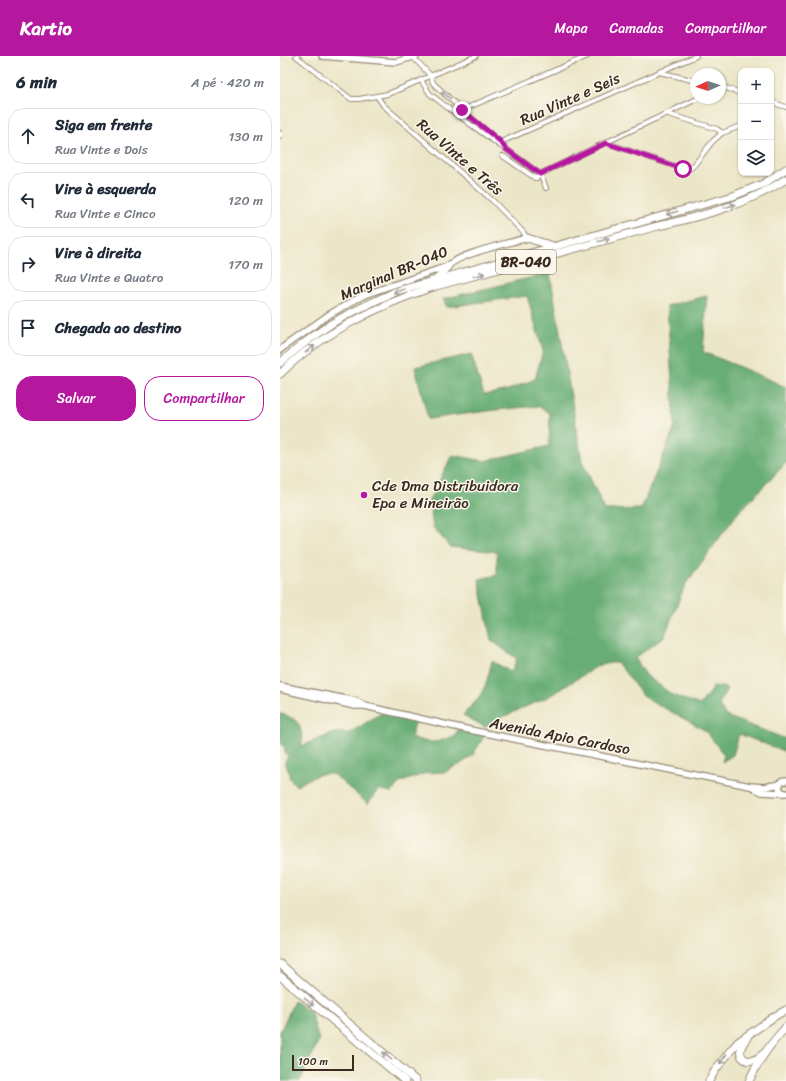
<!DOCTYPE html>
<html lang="pt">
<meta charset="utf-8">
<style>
body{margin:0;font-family:Sriracha,sans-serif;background:#f6f6f7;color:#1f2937}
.controls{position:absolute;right:12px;top:12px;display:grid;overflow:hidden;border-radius:8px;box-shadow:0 1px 3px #0004}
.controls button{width:36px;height:36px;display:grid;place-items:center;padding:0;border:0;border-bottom:1px solid #e0e1e3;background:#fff;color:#1f2937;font:20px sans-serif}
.compass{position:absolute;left:410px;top:12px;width:36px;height:36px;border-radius:50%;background:#fff;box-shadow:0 1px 3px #0004;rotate:267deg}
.scale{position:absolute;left:12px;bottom:10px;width:62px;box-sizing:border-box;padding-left:4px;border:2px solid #3b2a1e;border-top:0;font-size:11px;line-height:14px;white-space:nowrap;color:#3b2a1e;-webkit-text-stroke:3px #fbf7ec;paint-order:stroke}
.stop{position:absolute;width:12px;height:12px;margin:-9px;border:3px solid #b5179e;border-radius:50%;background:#fff}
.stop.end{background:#b5179e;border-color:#fff;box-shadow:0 1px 4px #0008}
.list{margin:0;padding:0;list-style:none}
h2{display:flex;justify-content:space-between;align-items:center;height:52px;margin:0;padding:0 16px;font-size:17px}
h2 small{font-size:13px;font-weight:400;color:#747a83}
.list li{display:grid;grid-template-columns:26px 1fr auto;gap:12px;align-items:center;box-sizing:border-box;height:56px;margin:0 8px 8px;padding:0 8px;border:1px solid #e0e1e3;border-radius:16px}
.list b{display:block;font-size:15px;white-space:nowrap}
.list p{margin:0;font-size:13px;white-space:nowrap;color:#747a83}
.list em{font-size:13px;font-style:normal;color:#747a83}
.actions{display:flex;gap:8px;padding:12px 16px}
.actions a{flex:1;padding:9px 0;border:1px solid #b5179e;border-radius:16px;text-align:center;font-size:14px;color:#b5179e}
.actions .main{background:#b5179e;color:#fff}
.icon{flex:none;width:22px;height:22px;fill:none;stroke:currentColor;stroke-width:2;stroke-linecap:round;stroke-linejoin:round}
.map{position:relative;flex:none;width:506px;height:1025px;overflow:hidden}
header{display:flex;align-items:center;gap:24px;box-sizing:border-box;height:56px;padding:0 20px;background:#b5179e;color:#fff}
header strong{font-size:19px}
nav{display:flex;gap:22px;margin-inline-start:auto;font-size:14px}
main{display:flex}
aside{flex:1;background:#fff}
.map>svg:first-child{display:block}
.forest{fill:#67ad74;stroke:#516c49}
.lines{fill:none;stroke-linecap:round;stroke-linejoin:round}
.street-casing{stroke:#948873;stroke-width:6}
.secondary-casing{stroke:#948873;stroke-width:8}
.highway-casing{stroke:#948873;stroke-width:9}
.street{stroke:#fff;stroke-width:4}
.secondary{stroke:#fff;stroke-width:5.5}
.highway{stroke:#fff;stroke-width:7}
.oneway{stroke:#a79f9a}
.route{stroke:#b5179e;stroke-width:5}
.poi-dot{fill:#b5179e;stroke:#fbf7ec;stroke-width:1.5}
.labels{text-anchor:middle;stroke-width:3;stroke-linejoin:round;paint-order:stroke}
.shield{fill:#fbf7ec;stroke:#75685c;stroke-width:1}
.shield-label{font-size:14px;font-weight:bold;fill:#3b2a1e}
.street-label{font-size:15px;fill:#3b2a1e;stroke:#fbf7ec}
.poi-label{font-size:15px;fill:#3b2a1e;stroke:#fbf7ec;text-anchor:start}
</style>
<header>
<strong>Kartio</strong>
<nav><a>Mapa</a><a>Camadas</a><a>Compartilhar</a></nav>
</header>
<main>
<aside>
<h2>6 min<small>A pé · 420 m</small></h2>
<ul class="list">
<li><svg class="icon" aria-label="ahead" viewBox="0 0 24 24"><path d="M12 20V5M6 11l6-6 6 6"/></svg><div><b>Siga em frente</b><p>Rua Vinte e Dois</p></div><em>130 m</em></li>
<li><svg class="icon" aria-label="left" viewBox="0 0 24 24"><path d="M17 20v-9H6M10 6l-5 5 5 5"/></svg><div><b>Vire à esquerda</b><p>Rua Vinte e Cinco</p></div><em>120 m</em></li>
<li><svg class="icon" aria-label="right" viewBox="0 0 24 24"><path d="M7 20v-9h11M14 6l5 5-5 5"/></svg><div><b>Vire à direita</b><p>Rua Vinte e Quatro</p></div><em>170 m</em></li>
<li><svg class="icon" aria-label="arrive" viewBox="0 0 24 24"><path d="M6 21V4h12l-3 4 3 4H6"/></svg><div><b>Chegada ao destino</b></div></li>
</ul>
<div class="actions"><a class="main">Salvar</a><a>Compartilhar</a></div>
</aside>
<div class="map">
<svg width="506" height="1025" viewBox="0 0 506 1025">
<rect width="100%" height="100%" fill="#fbf7ec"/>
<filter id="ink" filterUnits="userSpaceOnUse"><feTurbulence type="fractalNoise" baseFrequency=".025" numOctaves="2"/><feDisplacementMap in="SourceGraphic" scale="8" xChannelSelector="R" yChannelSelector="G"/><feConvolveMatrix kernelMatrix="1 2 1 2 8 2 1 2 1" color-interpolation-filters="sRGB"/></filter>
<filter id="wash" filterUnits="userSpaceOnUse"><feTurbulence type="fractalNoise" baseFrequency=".012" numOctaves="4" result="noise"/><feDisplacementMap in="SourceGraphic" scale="16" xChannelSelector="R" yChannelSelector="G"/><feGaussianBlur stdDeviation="0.9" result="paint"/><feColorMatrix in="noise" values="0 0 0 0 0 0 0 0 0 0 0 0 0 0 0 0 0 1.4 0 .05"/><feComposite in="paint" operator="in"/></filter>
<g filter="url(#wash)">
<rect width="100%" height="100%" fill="#ece6c8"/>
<g class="forest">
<path d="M270,217L302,405L325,454L361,453L395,371L387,250L427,240L423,296L453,308L506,331V407L457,458L405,529L384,581L355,602L366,619L392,639L420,649L434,630L447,632L439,649L446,660L506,683V696L459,678L453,699L442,706L444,699L426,675L363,640L337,606L319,609L268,641L220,662L205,671L183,659L199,642L206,628L212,605L231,616L237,603L211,584L199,523L217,519V496L170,491L153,471L149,445L172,399L204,405L269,390L270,357L258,350L215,354L148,363L135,311L191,298L204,339L228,334L255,323L263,295L247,240L167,251L163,243Z"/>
<path d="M102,657L136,664L131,681C140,684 150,688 160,685C165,683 170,681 175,680L178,673L205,679L192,700L179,709L171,712L166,716L146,717L119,727L112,736H105L99,733L88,748L54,719C40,714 28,724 16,730L9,721C10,716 8,713 5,709V705L8,700L5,696V693L0,685V658L6,659L15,664L19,668L23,682L21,690L54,677L61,676L69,677Z"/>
<path d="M14,945L30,955L39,984L20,1025H0V976Z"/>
</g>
</g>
<g filter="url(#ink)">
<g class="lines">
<g class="street-casing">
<g id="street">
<path d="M16,0L71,43H79L108,38L141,24L196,0"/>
<path d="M133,1L151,20L153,27L182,54L222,88"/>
<path d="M379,16L416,25"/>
<path d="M141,24L150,38L168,52L219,89L226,93L260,118L266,132"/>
<path d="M440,30L461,37"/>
<path d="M97,40L103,49L212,144L243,176L247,182"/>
<path d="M491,46L506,51"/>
<path d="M182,54L308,0"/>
<path d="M388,58L437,73L442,77"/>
<path d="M0,77V80"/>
<path d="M327,87L403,113L411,112L415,108L432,86L442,77L461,70"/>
<path d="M219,89L221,86L416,0"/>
<path d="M223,100L255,122H257L260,118L419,42"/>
</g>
</g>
<g class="secondary-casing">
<g id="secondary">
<path d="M42,0L116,6L136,0"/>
<path d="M0,294L6,289L50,258L84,239L168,210C179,198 226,188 242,183L247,182"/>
<path d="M0,630L76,645L83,649"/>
<path d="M0,633L75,650H85L185,673L470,730L484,731L500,728"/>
<path d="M506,725L501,726L499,730C499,734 501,737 506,737"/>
<path d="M474,732L482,736L502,737"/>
</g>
</g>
<g class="highway-casing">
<g id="highway">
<path d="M247,182L273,190"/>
<path d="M156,224L168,210"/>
<path d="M0,307C16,293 33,280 51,268C72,255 95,245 117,235L453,140L483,128L506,113"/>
<path d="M0,318C41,277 101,248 156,230L378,170C422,160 469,148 506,123"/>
<path d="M0,908L136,1025"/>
<path d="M0,920L125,1025"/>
<path d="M467,982C451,1000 468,1013 483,998"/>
<path d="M429,1025L436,1013L451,994L458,986L495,960L506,954"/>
<path d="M469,1025C478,1005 491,987 506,971"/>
</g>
</g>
<use href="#street" class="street"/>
<use href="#secondary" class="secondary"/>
<use href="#highway" class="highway"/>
</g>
<defs><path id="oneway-shaft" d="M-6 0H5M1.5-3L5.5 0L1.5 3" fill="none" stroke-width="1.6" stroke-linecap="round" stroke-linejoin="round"/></defs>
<g class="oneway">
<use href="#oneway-shaft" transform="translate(166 39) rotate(-137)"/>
<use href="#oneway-shaft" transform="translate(450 150) rotate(-19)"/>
<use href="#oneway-shaft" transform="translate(392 157) rotate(164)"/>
<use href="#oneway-shaft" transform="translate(324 184) rotate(-15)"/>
<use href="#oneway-shaft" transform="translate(199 219) rotate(-15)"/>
<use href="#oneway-shaft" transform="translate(119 235) rotate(161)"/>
<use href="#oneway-shaft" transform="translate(30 293) rotate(-36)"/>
<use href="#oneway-shaft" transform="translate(29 946) rotate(40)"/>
<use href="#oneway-shaft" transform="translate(107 1000) rotate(-139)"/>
<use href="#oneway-shaft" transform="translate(443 1003) rotate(127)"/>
</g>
</g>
<g class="lines" filter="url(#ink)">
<path class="route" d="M182,54L221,86L226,93L260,118L326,87L403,113"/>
</g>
<circle class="poi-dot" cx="84" cy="439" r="4"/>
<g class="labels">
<rect class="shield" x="216" y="194" width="60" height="24" rx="3"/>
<g class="shield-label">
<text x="246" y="211">BR-040</text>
</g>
<g class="street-label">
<text transform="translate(290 43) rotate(-24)" y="5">Rua Vinte e Seis</text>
<text transform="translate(180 101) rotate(41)" y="5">Rua Vinte e Três</text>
<text transform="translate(114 217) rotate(-23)" y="5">Marginal BR-040</text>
<text transform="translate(280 680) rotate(11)" y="5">Avenida Apio Cardoso</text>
</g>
<g class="poi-label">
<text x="92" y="435">Cde Dma Distribuidora<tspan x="92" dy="17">Epa e Mineirão</tspan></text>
</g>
</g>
</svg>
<div class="controls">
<button>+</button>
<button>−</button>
<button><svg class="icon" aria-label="layers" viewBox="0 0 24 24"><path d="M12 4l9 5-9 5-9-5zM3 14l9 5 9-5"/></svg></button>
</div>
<svg class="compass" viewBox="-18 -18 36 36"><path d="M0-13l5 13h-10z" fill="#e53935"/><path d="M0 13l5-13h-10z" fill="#747a83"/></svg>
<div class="scale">100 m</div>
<div class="stop" style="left:403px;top:113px"></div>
<div class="stop end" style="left:182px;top:54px"></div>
</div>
</main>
